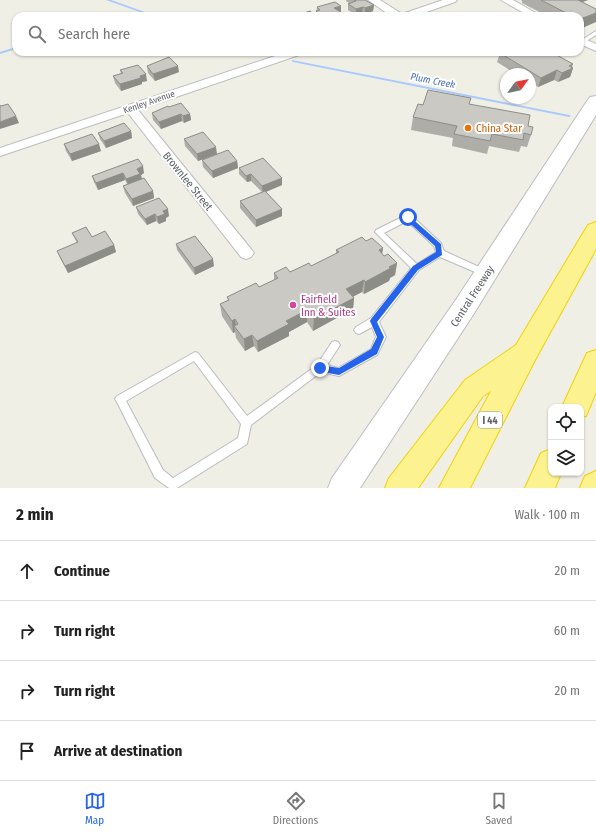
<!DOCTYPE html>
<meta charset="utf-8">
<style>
body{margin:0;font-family:"Fira Sans Condensed",sans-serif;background:#f2f2f2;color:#222}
.controls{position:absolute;right:12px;bottom:12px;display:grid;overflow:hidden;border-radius:8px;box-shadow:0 1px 3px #0004}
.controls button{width:36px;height:36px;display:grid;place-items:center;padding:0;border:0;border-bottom:1px solid #e0e0e0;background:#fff;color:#222;font:20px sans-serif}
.compass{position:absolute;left:500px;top:68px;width:36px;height:36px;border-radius:50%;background:#fff;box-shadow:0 1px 3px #0004;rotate:57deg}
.stop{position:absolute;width:12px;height:12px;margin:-9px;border:3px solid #2563eb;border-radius:50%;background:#fff}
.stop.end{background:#2563eb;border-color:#fff;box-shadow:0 1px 4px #0008}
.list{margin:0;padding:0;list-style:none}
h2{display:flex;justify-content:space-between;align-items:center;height:52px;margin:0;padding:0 16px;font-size:17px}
h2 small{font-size:13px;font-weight:400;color:#767676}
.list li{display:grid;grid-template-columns:26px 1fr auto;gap:12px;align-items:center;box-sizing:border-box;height:60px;padding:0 16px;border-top:1px solid #e0e0e0}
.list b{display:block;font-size:15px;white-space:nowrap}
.list em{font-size:13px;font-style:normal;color:#767676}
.icon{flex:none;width:22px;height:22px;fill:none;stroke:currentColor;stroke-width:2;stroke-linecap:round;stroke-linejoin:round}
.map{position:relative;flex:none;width:596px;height:488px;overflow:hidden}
.search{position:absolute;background:#fff;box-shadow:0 1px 3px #0004;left:12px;right:12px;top:12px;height:44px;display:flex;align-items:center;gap:10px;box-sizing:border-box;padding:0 14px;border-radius:12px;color:#767676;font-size:15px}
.sheet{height:292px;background:#fff}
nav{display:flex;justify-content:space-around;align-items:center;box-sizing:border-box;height:56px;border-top:1px solid #e0e0e0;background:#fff;font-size:11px;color:#767676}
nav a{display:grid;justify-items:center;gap:2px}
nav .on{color:#2563eb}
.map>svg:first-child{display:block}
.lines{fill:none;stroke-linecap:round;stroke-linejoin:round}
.stream{fill:#a7c9fe;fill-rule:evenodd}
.service-casing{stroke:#babcc1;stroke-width:2}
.minor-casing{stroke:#babcc1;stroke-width:2}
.secondary-casing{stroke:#bbbdc3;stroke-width:2}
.motorway-casing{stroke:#f2d103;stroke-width:2}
.service{fill:#fff;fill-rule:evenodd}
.minor{fill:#fff;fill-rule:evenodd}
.secondary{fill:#fff;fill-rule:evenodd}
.motorway{fill:#fcf390;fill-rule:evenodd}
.wall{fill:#aeada8}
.shaded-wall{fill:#8d8d88}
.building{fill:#cac9c3;stroke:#8d8d88}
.route{fill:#2563eb}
.food-dot{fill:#e8710a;stroke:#fff;stroke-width:1.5}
.hotel-dot{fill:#d1479c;stroke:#fff;stroke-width:1.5}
.labels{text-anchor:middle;stroke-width:4;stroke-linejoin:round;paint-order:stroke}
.far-street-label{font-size:9px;fill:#5d6066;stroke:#fff}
.far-water-label{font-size:10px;font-style:italic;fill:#496fc3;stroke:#fff}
.shield{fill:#fff;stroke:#8e9094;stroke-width:1}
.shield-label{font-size:10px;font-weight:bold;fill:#5d6066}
.food-label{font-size:11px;fill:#c56008;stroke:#fff;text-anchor:start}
.street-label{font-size:11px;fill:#5d6066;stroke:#fff}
.hotel-label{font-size:11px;fill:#b23c85;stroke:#fff;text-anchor:start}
</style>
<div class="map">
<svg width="596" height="488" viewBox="0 0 596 488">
<rect width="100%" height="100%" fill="#efefe6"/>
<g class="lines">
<g class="stream">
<path d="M106,0H111L156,16H151Z"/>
<path d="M16,47V49L0,54V52Z"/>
<path d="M265,52H270L274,54L272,55Z"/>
<path d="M292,60L569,115L571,116L569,117L293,62H292Z"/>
</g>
<g class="service-casing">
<g id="service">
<path d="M596,31V35L585,42L580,41Z"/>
<path d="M408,214L411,215L441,243L444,251L488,271L489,273L488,275H482L440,257L419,270L379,322L386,337L377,355L339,376L321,372L251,425L247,444L177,488H169L155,478L117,402L115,399L117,396L195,352L198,353L247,416L317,365L332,342L335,341L338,342L340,345L327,365L338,368L371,349L376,337L372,327L359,334L356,333L354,330L356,327L371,318L411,268L375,232L376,230ZM407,221L434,246L436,252L417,264L384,233ZM194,361L241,424L238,438L173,478L163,470L126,401Z"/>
</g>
</g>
<g class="minor-casing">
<g id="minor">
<path d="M368,0H380L402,14L443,0H457L455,2L415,16H391Z"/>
<path d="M501,0H513L541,16H529Z"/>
<path d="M580,37L596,44V51L580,44Z"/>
<path d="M287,52H303L302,54L138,110L251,249L254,253L251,257L246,259L241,257L128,113L0,156V148Z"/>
</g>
</g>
<g class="secondary-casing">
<path id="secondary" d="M596,96V115L473,315L360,488H328L332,478L455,301L587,101L590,97Z"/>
</g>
<g class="motorway-casing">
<g id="motorway">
<path d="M596,222V249L535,360L470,488H439L491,391L483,396L418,488H385L389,478L465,380L516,345L588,225Z"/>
<path d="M596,350V392L586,416L581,417V407H562L587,353Z"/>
<path d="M551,449V473H561L555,488H525L541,453Z"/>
<path d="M596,471V488H580L585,476Z"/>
</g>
</g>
<use href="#service" class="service"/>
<use href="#minor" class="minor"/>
<use href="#secondary" class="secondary"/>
<use href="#motorway" class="motorway"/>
</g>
<g class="wall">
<path d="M346,0H365L374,5L373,11L365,14L362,13L356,15L348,10V4L349,3L346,1Z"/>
<path d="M521,0H588L582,2L580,16H547L522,3V1Z"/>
<path d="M341,6V12L344,14V16H298V15L316,16L317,7Z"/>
<path d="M500,53L572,67L573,68L570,77L558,82L554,80L538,87L530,82V74H516L497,62Z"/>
<path d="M147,66L179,72L155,81L148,73Z"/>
<path d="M120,70L147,81L142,82V84L121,91L115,83L113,76L121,74Z"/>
<path d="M469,104L528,126L531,135L527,147L521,146L519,152L489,146L487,154L452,146L453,138L411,130L413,117L423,105Z"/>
<path d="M169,107L190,114L191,120L184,123L182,121L161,129L153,120L152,113Z"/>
<path d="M131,131L132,138L106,148L100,139L98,133Z"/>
<path d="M184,139L217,154L198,161L185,146Z"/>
<path d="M64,144L101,151L72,161L66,151Z"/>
<path d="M202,160L237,161L238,168L213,178L203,167Z"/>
<path d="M239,168L282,185L266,192L282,209V216L256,227L240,208V201L262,192L251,181L247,182L239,174Z"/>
<path d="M144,173L141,175L142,179L153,191L154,198L133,206L125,193L123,186L128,185L125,180L98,190L94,182L92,176Z"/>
<path d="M136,207L169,216L166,218V221L159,224L156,221L147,225L138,214Z"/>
<path d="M72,233L92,237L114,245L116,252L68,273L60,258L57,251L77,243Z"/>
<path d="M366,241L383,248L382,254L384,256L397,263L395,275L390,278L389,281L364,294L362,292L353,296L354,298L353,309L313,331L307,322L289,332V336L258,352L254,346L245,351L236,338L235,332L233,333L222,316L220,304L228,300L227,297L259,287L274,280V273L290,272L311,266L336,254V250Z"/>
<path d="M176,244L214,266L195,275L177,250Z"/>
</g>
<g class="shaded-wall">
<path d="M573,0H588L580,3Z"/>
<path d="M374,5L373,11L365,14V8Z"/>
<path d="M341,6V12L334,8Z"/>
<path d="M363,7L362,13L356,15V9Z"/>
<path d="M596,13V22L580,29V19Z"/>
<path d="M573,64L571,69L573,68L570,77L558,82L562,73L569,66Z"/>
<path d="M178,66L179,72L155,81L153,74Z"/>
<path d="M557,70L554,80L538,87L541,78Z"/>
<path d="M146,74L147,81L142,82V84L121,91L120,84Z"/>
<path d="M181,114L182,121L161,129L159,122Z"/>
<path d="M190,114L191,120L184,123L183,116Z"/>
<path d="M16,116L19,123L0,129V122Z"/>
<path d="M131,131L132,138L106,148L104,141Z"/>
<path d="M99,144L101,151L72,161L70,154Z"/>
<path d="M216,147L217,154L198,161L197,154Z"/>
<path d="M237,161L238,168L213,178L212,171Z"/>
<path d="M143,166L144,173L141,175L142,180L128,185L126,179L137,169Z"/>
<path d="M123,173L125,180L98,190L96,183Z"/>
<path d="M251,174V181L247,182L246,176Z"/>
<path d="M282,178V185L263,193L262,186Z"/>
<path d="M153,191L154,198L133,206L132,199Z"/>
<path d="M168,209L169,216L166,218V221L159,224L157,217L163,211Z"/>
<path d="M282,209V216L256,227V220Z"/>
<path d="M155,214L156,221L147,225L145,219Z"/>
<path d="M114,245L116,252L68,273L65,266Z"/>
<path d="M383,248L381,260L379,250Z"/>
<path d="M213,259L214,266L195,275L194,268Z"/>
<path d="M397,263L395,275L390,278L389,281L364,294L365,282L389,267Z"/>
<path d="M364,280L362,292L345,301L346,289Z"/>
<path d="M354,298L353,309L313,331L314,319Z"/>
<path d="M307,310V322L289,332V336L258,352L257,341L286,321Z"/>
<path d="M235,319L236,328L234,326L235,332L233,333L232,321Z"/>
<path d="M252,335L254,346L245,351L244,339Z"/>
</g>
<g class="building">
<path d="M354,0H365L374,5L365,8L363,7L356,9L348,4L356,1Z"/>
<path d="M541,0H578L596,9V13L580,19V16H572Z"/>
<path d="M335,2L341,6L334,8L344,14L339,16H323L316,11L320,10L317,7Z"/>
<path d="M310,11L316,16H299L298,15Z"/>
<path d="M503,52H551L573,64L569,66L573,68L562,73L557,70L541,78L500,53Z"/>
<path d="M169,57L178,66L153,74L147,66Z"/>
<path d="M138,65L146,74L140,76L141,78L120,84L113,76L123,73L120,70Z"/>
<path d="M428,90L471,98L469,104L530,115L528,126L533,127L531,135L524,133L523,140L492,134L490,141L454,134L457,126L413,117L418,104L423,105Z"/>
<path d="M181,103L190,114L183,116L181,114L159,122L152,113L168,106L169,107Z"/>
<path d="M8,104L16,116L0,122V105L1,106Z"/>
<path d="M124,123L131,131L104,141L98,133Z"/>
<path d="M203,132L216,147L197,154L184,139Z"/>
<path d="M92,134L99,144L70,154L64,144Z"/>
<path d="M228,150L237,161L212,171L202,160Z"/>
<path d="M263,158L282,178L262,186L251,174L246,176L239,168Z"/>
<path d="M138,159L143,166L137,169L140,174L126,179L123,173L96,183L92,176Z"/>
<path d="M144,178L153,191L132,199L123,186Z"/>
<path d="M265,191L282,209L256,220L240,201Z"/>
<path d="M159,198L168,209L163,211L165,214L157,217L155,214L145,219L136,207Z"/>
<path d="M86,227L92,237L105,231L114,245L65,266L57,251L78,242L72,233Z"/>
<path d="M195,236L213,259L194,268L176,244Z"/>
<path d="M362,237L366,241L372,238L383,248L379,250L384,256L388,254L397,263L389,267L391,268L365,282L364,280L346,289L354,298L314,319L307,310L286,321L289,324L257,341L252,335L244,339L234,326L238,324L235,319L232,321L220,304L229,300L227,297L256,283L259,287L278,278L274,273L286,267L290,272L309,263L311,266L339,252L336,250Z"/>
</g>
<path class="route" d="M408,215L441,244L442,255L418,270L377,322L384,337L377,354L339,375L317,371L316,368L320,365L339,368L371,349L377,337L370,321L371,319L413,266L436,252L435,246L405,219V216Z"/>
<circle class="food-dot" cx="468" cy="128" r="4"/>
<circle class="hotel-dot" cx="293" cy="305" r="4"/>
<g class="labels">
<g class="far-street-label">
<text transform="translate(149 102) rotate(-19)" y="3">Kenley Avenue</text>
</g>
<g class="far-water-label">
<text transform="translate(433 80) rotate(11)" y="4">Plum Creek</text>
</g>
<rect class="shield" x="478" y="412" width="24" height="16" rx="3"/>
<g class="shield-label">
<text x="490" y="424">I 44</text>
</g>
<g class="food-label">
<text x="476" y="132">China Star</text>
</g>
<g class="street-label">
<text transform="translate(188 181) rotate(51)" y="4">Brownlee Street</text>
<text transform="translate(472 296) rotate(-57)" y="4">Central Freeway</text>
</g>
<g class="hotel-label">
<text x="301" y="303">Fairfield<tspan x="301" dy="13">Inn &amp; Suites</tspan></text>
</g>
</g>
</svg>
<div class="controls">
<button><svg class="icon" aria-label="locate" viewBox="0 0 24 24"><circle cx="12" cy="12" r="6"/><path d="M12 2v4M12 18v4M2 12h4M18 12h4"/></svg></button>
<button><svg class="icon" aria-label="layers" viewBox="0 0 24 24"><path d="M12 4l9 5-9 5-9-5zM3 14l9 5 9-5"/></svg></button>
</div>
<svg class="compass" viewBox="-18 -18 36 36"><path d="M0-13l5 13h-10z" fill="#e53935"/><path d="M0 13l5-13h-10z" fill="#767676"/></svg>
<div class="stop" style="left:408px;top:217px"></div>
<div class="stop end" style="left:320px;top:368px"></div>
<div class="search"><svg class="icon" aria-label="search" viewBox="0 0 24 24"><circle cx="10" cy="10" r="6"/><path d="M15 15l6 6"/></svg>Search here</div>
</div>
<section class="sheet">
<h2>2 min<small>Walk · 100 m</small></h2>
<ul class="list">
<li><svg class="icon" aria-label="ahead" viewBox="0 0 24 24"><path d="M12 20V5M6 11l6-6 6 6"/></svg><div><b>Continue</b></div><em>20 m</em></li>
<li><svg class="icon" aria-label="right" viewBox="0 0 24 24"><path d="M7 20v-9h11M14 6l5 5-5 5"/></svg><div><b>Turn right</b></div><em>60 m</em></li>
<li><svg class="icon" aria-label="right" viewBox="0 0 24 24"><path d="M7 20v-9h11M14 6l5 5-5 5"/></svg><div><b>Turn right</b></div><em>20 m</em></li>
<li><svg class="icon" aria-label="arrive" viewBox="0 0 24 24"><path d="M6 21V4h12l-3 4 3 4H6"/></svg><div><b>Arrive at destination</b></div></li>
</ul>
</section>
<nav>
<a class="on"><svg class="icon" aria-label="map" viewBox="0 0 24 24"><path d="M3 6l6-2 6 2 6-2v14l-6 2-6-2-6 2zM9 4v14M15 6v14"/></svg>Map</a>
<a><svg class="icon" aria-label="directions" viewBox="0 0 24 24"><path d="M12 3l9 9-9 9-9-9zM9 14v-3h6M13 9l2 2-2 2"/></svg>Directions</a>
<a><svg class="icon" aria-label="saved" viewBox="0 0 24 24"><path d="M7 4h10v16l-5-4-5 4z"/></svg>Saved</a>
</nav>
